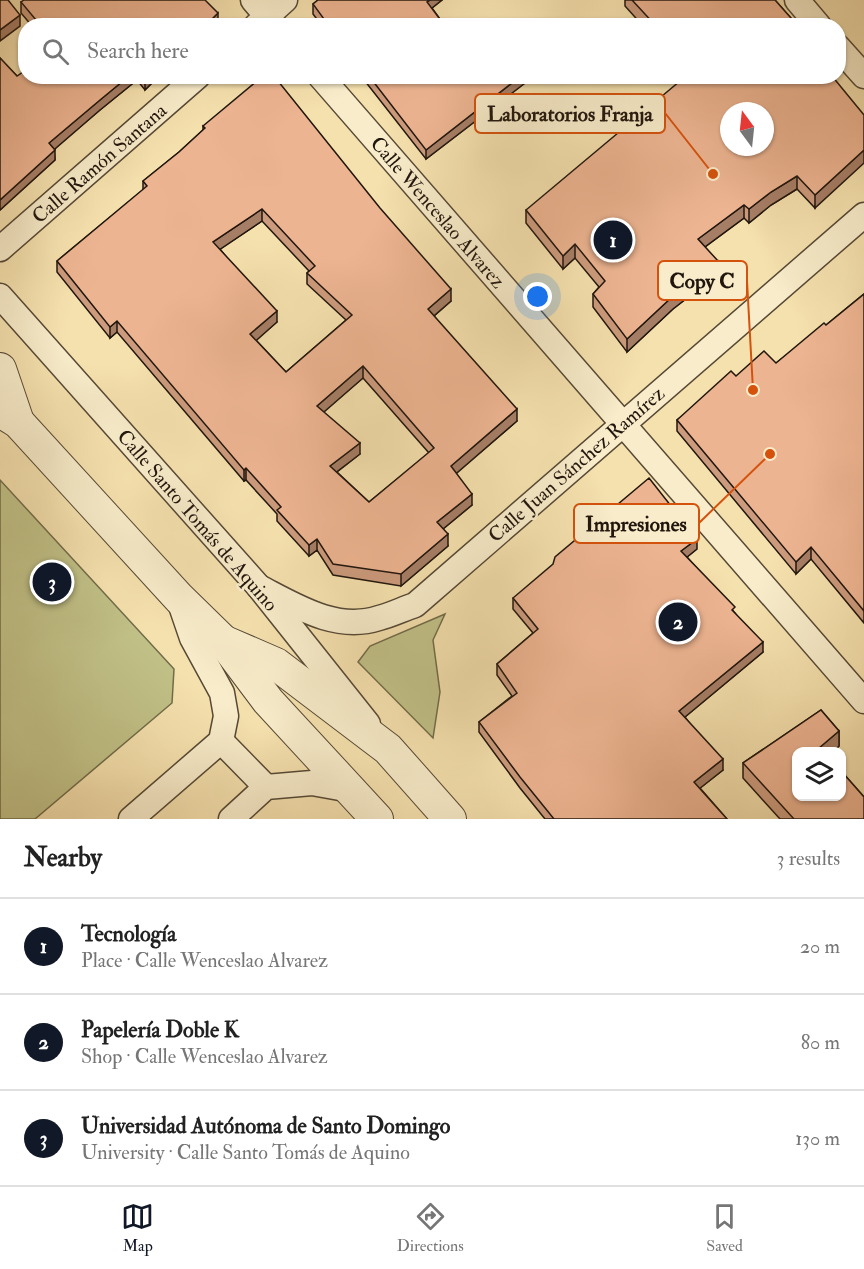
<!DOCTYPE html>
<meta charset="utf-8">
<style>
body{margin:0;font-family:"IM FELL Double Pica",serif;background:#f6f6f6;color:#222}
.controls{position:absolute;right:18px;bottom:18px;display:grid;overflow:hidden;border-radius:12px;box-shadow:0 2px 4px #0004}
.controls button{width:54px;height:54px;display:grid;place-items:center;padding:0;border:0;border-bottom:2px solid #e0e0e0;background:#fff;color:#222;font:30px sans-serif}
.compass{position:absolute;left:720px;top:102px;width:54px;height:54px;border-radius:50%;background:#fff;box-shadow:0 2px 4px #0004;rotate:345deg}
.you{position:absolute;left:538px;top:297px;width:21px;height:21px;margin:-15px;border:4px solid #fff;border-radius:50%;background:#1a73e8;box-shadow:0 0 0 9px #1a73e833}
.badge{display:grid;place-items:center;width:39px;height:39px;border-radius:50%;background:#111827;color:#fff;font-size:20px;font-weight:700}
.pin{position:absolute;translate:-50% -50%;border:3px solid #fff;box-shadow:0 2px 6px #0006}
.list{margin:0;padding:0;list-style:none}
h2{display:flex;justify-content:space-between;align-items:center;height:78px;margin:0;padding:0 24px;font-size:26px}
h2 small{font-size:20px;font-weight:400;color:#767676}
.list li{display:grid;grid-template-columns:39px 1fr auto;gap:18px;align-items:center;box-sizing:border-box;height:96px;padding:0 24px;border-top:2px solid #e0e0e0}
.list b{display:block;font-size:22px;white-space:nowrap}
.list p{margin:0;font-size:20px;white-space:nowrap;color:#767676}
.list em{font-size:20px;font-style:normal;color:#767676}
.icon{flex:none;width:33px;height:33px;fill:none;stroke:currentColor;stroke-width:2;stroke-linecap:round;stroke-linejoin:round}
.map{position:relative;flex:none;width:864px;height:819px;overflow:hidden}
.search{position:absolute;background:#fff;box-shadow:0 2px 4px #0004;left:18px;right:18px;top:18px;height:66px;display:flex;align-items:center;gap:15px;box-sizing:border-box;padding:0 21px;border-radius:24px;color:#767676;font-size:22px}
.sheet{height:366px;background:#fff}
nav{display:flex;justify-content:space-around;align-items:center;box-sizing:border-box;height:84px;border-top:2px solid #e0e0e0;background:#fff;font-size:16px;color:#767676}
nav a{display:grid;justify-items:center;gap:3px}
nav .on{color:#111827}
.map>svg:first-child{display:block}
.green{fill:#c1c187;stroke:#716c4a;stroke-width:1.5}
.lines{fill:none;stroke-linecap:round;stroke-linejoin:round}
.minor-casing{stroke:#564936;stroke-width:27}
.tertiary-casing{stroke:#564936;stroke-width:34}
.minor{stroke:#f8ecca;stroke-width:24}
.tertiary{stroke:#f8ecca;stroke-width:32}
.wall{fill:#cc9b7d;stroke:#21160e;stroke-width:1.5;fill-rule:evenodd}
.shaded-wall{fill:#a67e66;stroke:#21160e;stroke-width:1.5}
.building{fill:#edb491;stroke:#21160e;stroke-width:1.5;fill-rule:evenodd}
.labels{text-anchor:middle;stroke-width:5;stroke-linejoin:round;paint-order:stroke}
.street-label{font-size:20px;fill:#21160e;stroke:#f8ecca}
.leader{fill:none;stroke:#d4520c;stroke-width:2}
.callout-dot{fill:#d4520c;stroke:#f8ecca;stroke-width:2}
.callout{fill:#f8ecca;stroke:#d4520c;stroke-width:2}
.callout-label{font-size:21px;text-anchor:middle;font-weight:bold;fill:#21160e}
</style>
<div class="map">
<svg width="864" height="819" viewBox="0 0 864 819">
<rect width="100%" height="100%" fill="#f5e1ae"/>
<filter id="stains"><feTurbulence type="fractalNoise" baseFrequency=".00333" numOctaves="4"/><feColorMatrix values="0 0 0 0 .2 0 0 0 0 .09 0 0 0 0 .02 0 0 0 .5 -.17"/></filter>
<radialGradient id="worn" r=".72"><stop offset=".6" stop-color="#630" stop-opacity="0"/><stop offset="1" stop-color="#630" stop-opacity=".3"/></radialGradient>
<g class="green">
<path d="M0,480L174,669L172,703L35,819H0Z"/>
<path d="M445,614L433,640L440,692L433,738L358,662L370,646Z"/>
</g>
<g class="lines">
<g class="minor-casing">
<g id="minor">
<path d="M253,0L275,26"/>
<path d="M797,0L819,26"/>
<path d="M256,26L285,0"/>
<path d="M838,47L864,76"/>
<path d="M320,76L864,701"/>
<path d="M0,249L198,76"/>
<path d="M0,296L259,587L368,724"/>
<path d="M259,587C296,606 336,632 379,618C391,615 403,609 415,605L864,215"/>
<path d="M221,741L266,787"/>
<path d="M131,819L221,741L226,716L222,693L192,638L179,600"/>
<path d="M231,819L266,787L312,783L351,790"/>
</g>
</g>
<g class="tertiary-casing">
<g id="tertiary">
<path d="M0,369L18,422"/>
<path d="M0,411L18,422L179,598L223,641L268,701L377,819"/>
<path d="M225,642L276,664L388,749L450,819"/>
</g>
</g>
<use href="#minor" class="minor"/>
<use href="#tertiary" class="tertiary"/>
</g>
<g class="wall">
<path d="M318,0H442L432,8L445,26H322L313,14V4Z"/>
<path d="M625,0H775L798,26H643L625,6Z"/>
<path d="M21,2L218,24L216,26H32L21,13Z"/>
<path d="M0,58L17,76H159L145,90L137,80L100,110L54,149L55,160L0,210Z"/>
<path d="M361,76H529V80L426,159Z"/>
<path d="M832,76L815,208L797,189L771,205L749,223L744,218L705,247L718,274L673,309L627,352L593,307V294L599,287L575,258L563,269L526,223V210Z"/>
<path d="M203,126L451,301L434,316L517,421L456,473L472,505L443,529L448,546L401,586L333,575L317,550L309,556L277,521V514L246,480L244,481L117,332L110,338L57,272V261L143,190V181L179,152L203,130ZM262,221L309,271L307,273V284L346,320L286,372L256,340L277,322L220,249ZM363,378L429,453L369,502L337,472L360,454L323,412Z"/>
<path d="M864,294V623L811,559L796,574L677,431V420L736,376L776,363L826,325Z"/>
<path d="M697,549L687,557L735,613L763,652L685,717L723,770L700,788L727,819H545L520,788L479,732V722L512,696L497,675V664L533,633L513,609V598Z"/>
<path d="M821,710L839,731V746L833,752H796V796H842V772L864,797V819H780L743,778V763Z"/>
</g>
<g class="shaded-wall">
<path d="M430,0H442L427,12V2Z"/>
<path d="M218,13V24L216,26H205Z"/>
<path d="M20,15V26L0,41V30Z"/>
<path d="M129,76H137V80L100,110L49,154V143L100,100Z"/>
<path d="M148,76H159L145,90V80Z"/>
<path d="M521,76H529V80L426,159V150Z"/>
<path d="M55,150V160L0,210V200Z"/>
<path d="M864,150V163L815,208V195Z"/>
<path d="M797,176V189L771,205L749,223V209L771,192Z"/>
<path d="M744,205V218L698,252V239Z"/>
<path d="M262,209V221L213,254V242Z"/>
<path d="M575,244V258L563,269V256Z"/>
<path d="M718,261V274L673,309L627,352V339L673,296Z"/>
<path d="M451,289V301L428,321V309Z"/>
<path d="M277,311V322L250,346V334Z"/>
<path d="M117,321V332L110,338V327Z"/>
<path d="M363,366V378L317,418V406Z"/>
<path d="M517,409V421L451,478V466Z"/>
<path d="M360,443V454L330,477V466Z"/>
<path d="M246,468V480L244,481V470Z"/>
<path d="M472,494V505L437,534V522Z"/>
<path d="M448,534V546L401,586V574Z"/>
<path d="M317,539V550L309,556V545Z"/>
<path d="M697,539V549L681,562V551Z"/>
<path d="M811,547V559L796,574V562Z"/>
<path d="M763,642V652L679,722V711Z"/>
<path d="M839,731V746L833,752H819V748Z"/>
<path d="M723,759V770L694,793V782Z"/>
</g>
<g class="building">
<path d="M0,0H8L20,15L0,30Z"/>
<path d="M24,0H205L218,13L205,26H41L21,2Z"/>
<path d="M318,0H430L427,2L445,26H329L313,4Z"/>
<path d="M632,0H775L798,26H656Z"/>
<path d="M479,22L483,26H475Z"/>
<path d="M0,58L17,76L26,70V76H129L100,100L49,143L55,150L0,200Z"/>
<path d="M263,76H274L380,208L451,289L428,309L517,409L451,466L472,494L437,522L448,534L401,574L333,564L317,539L309,545L277,510L281,507L246,468L244,470L117,321L110,327L57,261L147,186L143,181L179,152L205,128L203,126ZM262,209L315,266L307,273L352,315L286,372L250,334L277,311L213,242ZM363,366L434,448L369,502L330,466L360,443L317,406Z"/>
<path d="M369,76H521L426,150Z"/>
<path d="M686,76H832L864,115V150L815,195L797,176L771,192L749,209L744,205L698,239L718,261L673,296L627,339L593,294L605,281L575,244L563,256L526,210ZM729,111H765V147H729Z"/>
<path d="M864,294V611L811,547L796,562L677,420L731,371L736,376L764,351L776,363L824,323L826,325Z"/>
<path d="M649,478L697,539L681,551L735,607L732,610L763,642L679,711L723,759L694,782L727,819H554L520,777L479,722L517,693L497,664L538,629L513,598L553,564L555,557Z"/>
<path d="M821,710L839,731L819,748L822,752H796V796H842V772L864,797V819H794L743,763Z"/>
</g>
<g class="labels">
<g class="street-label">
<text transform="translate(99 163) rotate(-41)" y="7">Calle Ramón Santana</text>
<text transform="translate(438 212) rotate(49)" y="7">Calle Wenceslao Alvarez</text>
<text transform="translate(576 464) rotate(-41)" y="7">Calle Juan Sánchez Ramírez</text>
<text transform="translate(198 520) rotate(49)" y="7">Calle Santo Tomás de Aquino</text>
</g>
</g>
<path class="leader" d="M713 174L665 113M753 390L747 281M770 454L699 523"/>
<g class="callout-dot">
<circle cx="713" cy="174" r="6"/>
<circle cx="753" cy="390" r="6"/>
<circle cx="770" cy="454" r="6"/>
</g>
<g class="callout">
<rect x="475" y="94" width="190" height="39" rx="6"/>
<rect x="658" y="261" width="89" height="39" rx="6"/>
<rect x="574" y="504" width="125" height="39" rx="6"/>
</g>
<g class="callout-label">
<text x="570" y="121">Laboratorios Franja</text>
<text x="702" y="288">Copy C</text>
<text x="636" y="531">Impresiones</text>
</g>
<rect width="100%" height="100%" filter="url(#stains)"/>
<rect width="100%" height="100%" fill="url(#worn)"/>
</svg>
<div class="controls">
<button><svg class="icon" aria-label="layers" viewBox="0 0 24 24"><path d="M12 4l9 5-9 5-9-5zM3 14l9 5 9-5"/></svg></button>
</div>
<svg class="compass" viewBox="-18 -18 36 36"><path d="M0-13l5 13h-10z" fill="#e53935"/><path d="M0 13l5-13h-10z" fill="#767676"/></svg>
<div class="you"></div>
<div class="pin badge" style="left:613px;top:240px">1</div>
<div class="pin badge" style="left:678px;top:622px">2</div>
<div class="pin badge" style="left:52px;top:582px">3</div>
<div class="search"><svg class="icon" aria-label="search" viewBox="0 0 24 24"><circle cx="10" cy="10" r="6"/><path d="M15 15l6 6"/></svg>Search here</div>
</div>
<section class="sheet">
<h2>Nearby<small>3 results</small></h2>
<ul class="list">
<li><span class="badge">1</span><div><b>Tecnología</b><p>Place · Calle Wenceslao Alvarez</p></div><em>20 m</em></li>
<li><span class="badge">2</span><div><b>Papelería Doble K</b><p>Shop · Calle Wenceslao Alvarez</p></div><em>80 m</em></li>
<li><span class="badge">3</span><div><b>Universidad Autónoma de Santo Domingo</b><p>University · Calle Santo Tomás de Aquino</p></div><em>130 m</em></li>
</ul>
</section>
<nav>
<a class="on"><svg class="icon" aria-label="map" viewBox="0 0 24 24"><path d="M3 6l6-2 6 2 6-2v14l-6 2-6-2-6 2zM9 4v14M15 6v14"/></svg>Map</a>
<a><svg class="icon" aria-label="directions" viewBox="0 0 24 24"><path d="M12 3l9 9-9 9-9-9zM9 14v-3h6M13 9l2 2-2 2"/></svg>Directions</a>
<a><svg class="icon" aria-label="saved" viewBox="0 0 24 24"><path d="M7 4h10v16l-5-4-5 4z"/></svg>Saved</a>
</nav>
